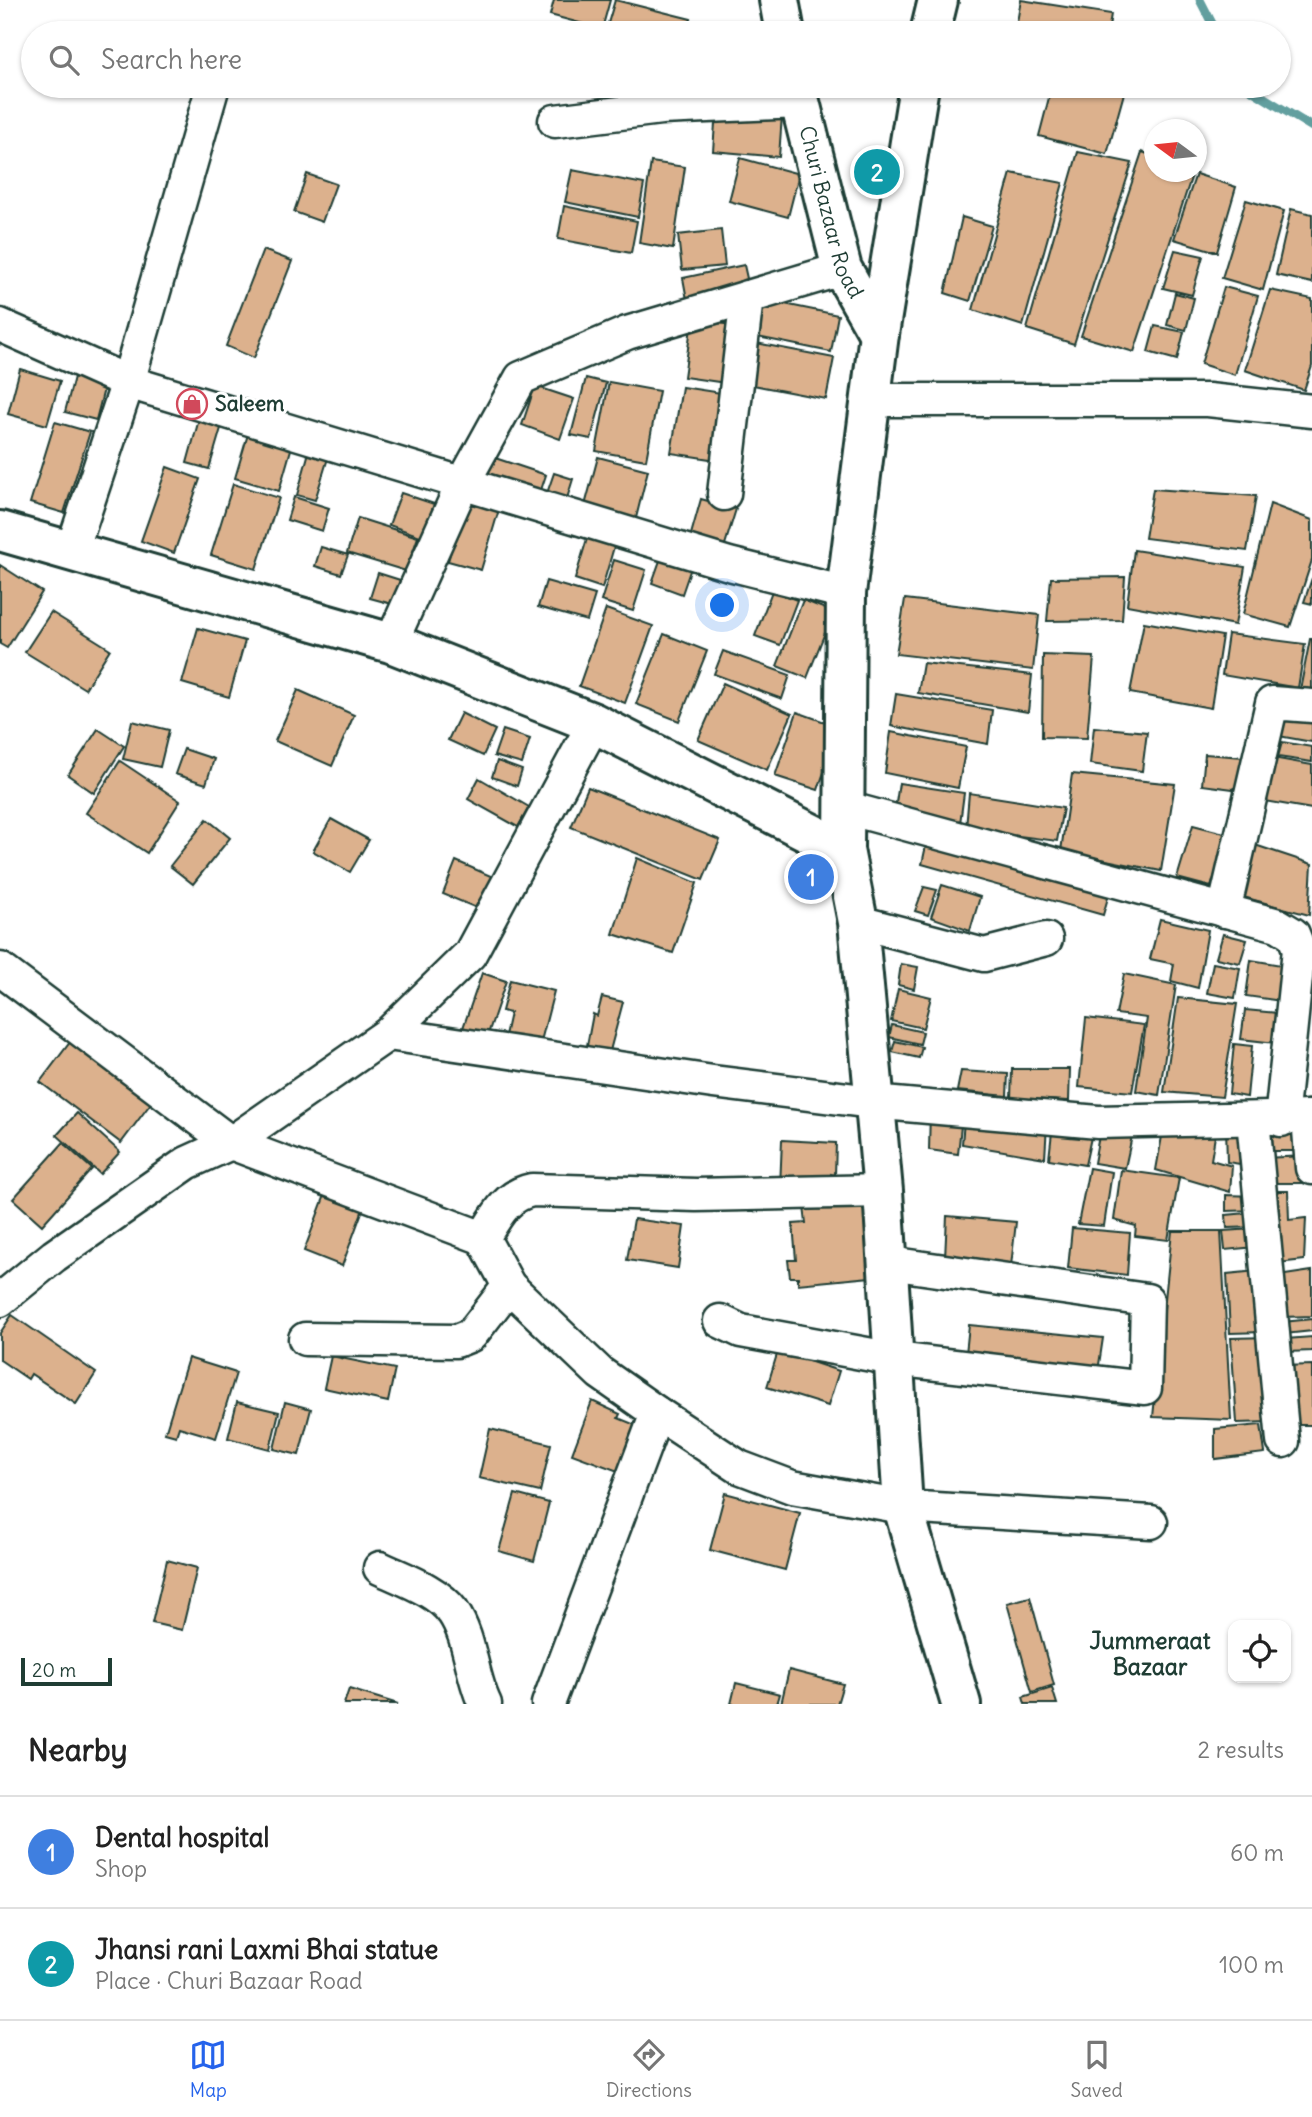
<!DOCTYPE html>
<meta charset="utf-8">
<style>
body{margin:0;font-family:Delius,sans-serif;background:#f2f2f2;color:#222}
.controls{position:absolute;right:21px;bottom:21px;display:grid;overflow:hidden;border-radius:14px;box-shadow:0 2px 5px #0004}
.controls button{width:63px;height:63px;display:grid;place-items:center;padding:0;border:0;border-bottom:2px solid #e0e0e0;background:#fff;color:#222;font:35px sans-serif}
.compass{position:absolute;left:1144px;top:119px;width:63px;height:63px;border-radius:50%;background:#fff;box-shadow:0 2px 5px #0004;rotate:285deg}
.scale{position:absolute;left:21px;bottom:18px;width:91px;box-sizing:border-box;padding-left:7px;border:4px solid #1f3d34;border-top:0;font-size:19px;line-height:24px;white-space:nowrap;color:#1f3d34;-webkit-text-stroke:5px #fff;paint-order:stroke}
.you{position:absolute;left:723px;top:606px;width:24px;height:24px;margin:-18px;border:5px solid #fff;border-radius:50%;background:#1a73e8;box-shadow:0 0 0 10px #1a73e833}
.badge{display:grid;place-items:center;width:46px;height:46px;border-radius:50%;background:#2563eb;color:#fff;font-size:23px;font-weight:700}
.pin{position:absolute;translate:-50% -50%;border:4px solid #fff;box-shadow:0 2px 7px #0006}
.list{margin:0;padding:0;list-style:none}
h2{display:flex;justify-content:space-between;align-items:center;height:91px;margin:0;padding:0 28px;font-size:30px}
h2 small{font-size:23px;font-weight:400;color:#767676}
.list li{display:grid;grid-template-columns:46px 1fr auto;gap:21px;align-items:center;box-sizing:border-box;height:112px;padding:0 28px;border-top:2px solid #e0e0e0}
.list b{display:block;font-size:26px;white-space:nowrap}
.list p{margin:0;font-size:23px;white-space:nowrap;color:#767676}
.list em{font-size:23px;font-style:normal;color:#767676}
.icon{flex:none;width:38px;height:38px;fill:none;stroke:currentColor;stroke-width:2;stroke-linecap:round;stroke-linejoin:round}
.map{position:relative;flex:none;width:1312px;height:1704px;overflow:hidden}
.search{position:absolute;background:#fff;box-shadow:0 2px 5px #0004;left:21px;right:21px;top:21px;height:77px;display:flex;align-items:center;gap:18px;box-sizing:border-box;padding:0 24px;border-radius:38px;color:#767676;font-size:26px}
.sheet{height:315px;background:#fff}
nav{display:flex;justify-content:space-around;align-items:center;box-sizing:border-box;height:98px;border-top:2px solid #e0e0e0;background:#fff;font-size:19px;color:#767676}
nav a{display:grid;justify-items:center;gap:4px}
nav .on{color:#2563eb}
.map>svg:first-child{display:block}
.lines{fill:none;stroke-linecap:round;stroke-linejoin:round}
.stream{stroke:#629f9f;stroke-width:9}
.building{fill:#dcb18d;stroke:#1f3d34;stroke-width:2}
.street-casing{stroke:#1f3d34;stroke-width:37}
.secondary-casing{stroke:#1f3d34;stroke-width:44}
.street{stroke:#fff;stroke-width:32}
.secondary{stroke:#fff;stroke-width:38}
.labels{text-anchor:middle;stroke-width:6;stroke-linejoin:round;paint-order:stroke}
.street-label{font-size:21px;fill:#1f3d34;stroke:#fff}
.poi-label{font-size:21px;font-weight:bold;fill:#1f3d34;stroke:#fff;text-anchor:start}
.neighbourhood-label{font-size:23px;font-weight:bold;fill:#1f3d34;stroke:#fff}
</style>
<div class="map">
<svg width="1312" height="1704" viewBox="0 0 1312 1704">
<rect width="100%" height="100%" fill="#fff"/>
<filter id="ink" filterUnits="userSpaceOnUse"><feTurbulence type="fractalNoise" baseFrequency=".0143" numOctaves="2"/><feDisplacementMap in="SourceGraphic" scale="14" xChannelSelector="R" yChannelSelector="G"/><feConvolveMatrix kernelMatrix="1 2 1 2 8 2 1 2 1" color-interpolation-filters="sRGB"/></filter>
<g filter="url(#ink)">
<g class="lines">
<g class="stream">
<path d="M1200,0L1217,33"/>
<path d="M1245,86L1312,127"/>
</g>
</g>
<g class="building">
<path d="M554,0H610L602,29L550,15Z"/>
<path d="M615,0L691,19L687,33H617L606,30Z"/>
<path d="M1021,0L1111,14L1108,33H1015Z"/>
<path d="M1052,86H1126L1107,154L1039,136Z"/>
<path d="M716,110L782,115L779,157L713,151Z"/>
<path d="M1078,152L1132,163L1074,344L1027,329Z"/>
<path d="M1142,152L1154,156V172H1193L1134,352L1081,336Z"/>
<path d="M740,158L799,174L788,217L729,201Z"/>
<path d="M651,162L685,167L673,249L639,243Z"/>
<path d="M572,170L644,184L638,217L565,202Z"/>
<path d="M1011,173L1063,183L1023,326L973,310Z"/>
<path d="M307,174L336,184L322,222L294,212Z"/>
<path d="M1196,174L1236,187L1217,252L1174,239Z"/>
<path d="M1246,200L1284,211L1263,290L1222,278Z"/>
<path d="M564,206L637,221L631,253L558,239Z"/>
<path d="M1291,209L1312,214V283L1276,275Z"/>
<path d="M962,217L992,226L970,301L945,293Z"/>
<path d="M721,230L725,266L682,270L678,235Z"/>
<path d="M263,250L292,261L254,358L226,346Z"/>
<path d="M1175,250L1203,256L1192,295L1163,288Z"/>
<path d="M744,265L750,292L688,305L683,278Z"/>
<path d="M1224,287L1258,296L1235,375L1201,364Z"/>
<path d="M1270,290L1312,299V366L1304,390L1245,370Z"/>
<path d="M1175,293L1194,298L1186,330L1167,325Z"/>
<path d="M755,298L838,315L831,352L748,335Z"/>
<path d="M692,320L741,326L733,384L684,377Z"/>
<path d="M1155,326L1184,332L1177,360L1148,352Z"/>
<path d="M756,343L834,358L826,399L748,384Z"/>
<path d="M20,369L60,381L47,425L8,414Z"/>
<path d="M75,373L106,381L96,420L65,412Z"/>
<path d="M586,378L606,383L591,439L571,435Z"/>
<path d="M609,382L659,391L646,460L596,451Z"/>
<path d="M535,386L574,399L560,439L522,425Z"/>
<path d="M682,387L734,395L723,461L671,453Z"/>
<path d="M201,412L224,418L209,469L187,463Z"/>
<path d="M55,422L90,432L64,513L30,503Z"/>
<path d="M248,434L292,446L279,491L235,478Z"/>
<path d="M309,452L328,458L315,500L297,495Z"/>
<path d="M492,457L546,475L536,505L483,487Z"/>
<path d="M598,457L648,470L634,526L583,513Z"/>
<path d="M167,467L200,479L174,553L141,541Z"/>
<path d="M554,473L573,479L564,508L544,502Z"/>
<path d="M233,484L279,498L256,569L211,555Z"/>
<path d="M1153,489L1256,496L1247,551L1145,538Z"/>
<path d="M401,493L434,504L423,537L389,525Z"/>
<path d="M467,496L500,506L481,570L448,561Z"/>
<path d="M294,497L329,508L322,531L287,520Z"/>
<path d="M701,499L736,509L724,548L690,538Z"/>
<path d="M1270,504L1312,520V560L1290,627L1243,614Z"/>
<path d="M358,518L418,537L406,571L347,553Z"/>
<path d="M589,532L616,540L602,588L575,579Z"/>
<path d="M321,547L348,555L341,574L315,566Z"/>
<path d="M1134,550L1245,567L1235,625L1127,605Z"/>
<path d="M663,552L693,562L682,594L652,583Z"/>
<path d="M614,560L646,570L633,611L601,601Z"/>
<path d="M0,565L42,592L7,648L0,644Z"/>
<path d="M378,573L400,580L392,604L370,598Z"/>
<path d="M1125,577L1122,620L1047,621L1051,578Z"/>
<path d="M1312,578V604L1304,602Z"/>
<path d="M546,581L595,595L587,621L538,607Z"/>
<path d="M772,591L797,600L780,645L755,636Z"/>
<path d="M905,599L1039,615L1033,670L896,654Z"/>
<path d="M803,600L833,612L807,678L777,666Z"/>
<path d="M606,609L653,626L625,703L579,686Z"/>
<path d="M51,612L110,649L85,689L25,652Z"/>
<path d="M1144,622L1222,636L1211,708L1130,693Z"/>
<path d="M198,628L245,641L229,697L182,683Z"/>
<path d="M664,634L707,651L679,721L636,704Z"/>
<path d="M1228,634L1305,644L1298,688L1222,675Z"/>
<path d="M1310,639H1312V698L1299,695Z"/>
<path d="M723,651L790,675L782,699L714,674Z"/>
<path d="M1043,655L1094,657L1087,738L1042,737Z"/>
<path d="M923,663L1032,675L1028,712L918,693Z"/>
<path d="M723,683L792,714L767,770L698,740Z"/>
<path d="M298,690L354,715L332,766L275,741Z"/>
<path d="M896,694L992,710L988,744L891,726Z"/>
<path d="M1280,709L1312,715V742L1273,735Z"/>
<path d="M797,712L839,727L818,790L775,776Z"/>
<path d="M461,713L495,730L483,756L448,740Z"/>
<path d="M132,721L169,730L160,767L123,759Z"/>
<path d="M1094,727L1147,732L1142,771L1090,764Z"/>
<path d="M98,729L124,746L94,793L68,775Z"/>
<path d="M503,730L530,739L522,764L494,756Z"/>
<path d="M891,732L966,747L958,788L885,773Z"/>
<path d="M1282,742L1312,747V762L1278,757Z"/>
<path d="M184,749L214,759L206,784L175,774Z"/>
<path d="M1205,754L1243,757L1241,790L1202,785Z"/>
<path d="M1273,758L1312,765V809L1265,801Z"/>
<path d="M120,761L180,801L147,853L86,813Z"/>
<path d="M497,761L522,770L517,786L492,777Z"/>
<path d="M1072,774L1175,784L1161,871L1061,851Z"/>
<path d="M479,778L529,807L518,827L468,799Z"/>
<path d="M899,783L964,793L959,831L894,816Z"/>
<path d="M588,787L720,840L703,880L571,827Z"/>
<path d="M969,793L1063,808L1057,841L966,829Z"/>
<path d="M207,819L230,838L193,884L170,866Z"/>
<path d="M331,819L369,840L350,872L313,851Z"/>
<path d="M1193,825L1228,834L1211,887L1177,878Z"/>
<path d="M927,841L1111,887L1103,915L922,864Z"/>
<path d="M1246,842L1312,864L1309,915L1232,894Z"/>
<path d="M637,858L697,883L673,953L613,934Z"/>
<path d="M456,861L493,877L479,909L443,894Z"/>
<path d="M942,885L980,897L970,931L931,917Z"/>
<path d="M924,887L937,890L928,915L915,911Z"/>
<path d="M1160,919L1208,930L1198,988L1171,981L1174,964L1150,959Z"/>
<path d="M1223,934L1247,940L1240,963L1216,958Z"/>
<path d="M1251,960L1293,967L1289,1002L1246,996Z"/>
<path d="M1213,963L1240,968L1235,998L1207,993Z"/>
<path d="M901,964L918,967L914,989L898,985Z"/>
<path d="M482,973L506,981L487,1037L463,1028Z"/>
<path d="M1124,974L1176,985L1159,1095L1136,1091L1147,1018L1116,1014Z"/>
<path d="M510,980L554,991L539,1049L504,1040L510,1013L502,1011Z"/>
<path d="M898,989L931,997L923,1028L891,1021Z"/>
<path d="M602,997L623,1002L607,1062L585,1056L593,1014L597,1016Z"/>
<path d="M1178,998L1237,1004L1222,1097L1164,1092Z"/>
<path d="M1245,1010L1288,1014L1284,1044L1241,1039Z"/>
<path d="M1086,1018L1144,1025L1132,1092L1079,1087Z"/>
<path d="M892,1025L923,1032L920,1044L889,1037Z"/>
<path d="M77,1033L157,1095L121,1143L40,1082Z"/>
<path d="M895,1041L922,1047L919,1058L892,1052Z"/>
<path d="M1234,1044L1252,1046L1247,1097L1229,1094Z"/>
<path d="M1012,1069H1070L1069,1101L1011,1098Z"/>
<path d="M961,1071L1008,1074L1007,1096L957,1091Z"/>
<path d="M930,1111L962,1116L958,1154L929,1150Z"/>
<path d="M77,1113L120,1152L100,1174L57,1135Z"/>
<path d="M964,1121L1047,1124L1045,1158L962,1144Z"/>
<path d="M1053,1123L1093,1128L1085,1165L1049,1159Z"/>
<path d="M1302,1124V1151H1265V1128Z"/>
<path d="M1164,1125L1216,1130L1211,1160L1232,1166L1230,1192L1156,1170Z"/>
<path d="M1250,1126L1253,1166L1227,1162L1226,1127Z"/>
<path d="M1100,1130L1132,1136L1125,1168L1094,1163Z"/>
<path d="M782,1140L836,1143L835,1175L831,1174L830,1187L822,1177L814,1176L813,1189L780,1187Z"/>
<path d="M63,1143L92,1169L42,1225L13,1199Z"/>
<path d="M1306,1156L1307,1183H1264L1263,1158Z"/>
<path d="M1089,1168L1112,1172L1104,1226L1078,1224Z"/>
<path d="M1121,1170L1179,1178L1168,1240L1135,1236L1136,1226L1114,1220Z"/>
<path d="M1267,1191H1288L1289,1220L1306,1218L1304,1260L1270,1264Z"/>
<path d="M325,1195L363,1209L342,1266L304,1251Z"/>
<path d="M1226,1195L1256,1196L1257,1210L1226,1211Z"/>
<path d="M863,1201L870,1277L798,1284V1277H790L788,1260H796L793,1224L806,1223L804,1207Z"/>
<path d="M1258,1212V1227L1227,1228L1226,1215Z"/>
<path d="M947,1216L1016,1222L1011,1266L945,1258Z"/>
<path d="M634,1219L684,1226L678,1268L627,1260Z"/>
<path d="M1072,1228L1130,1233L1127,1275L1068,1268Z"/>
<path d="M1254,1229L1255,1247L1225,1250L1223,1231Z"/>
<path d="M1172,1231H1221L1231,1420L1153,1417Z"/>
<path d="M1257,1271L1264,1332L1230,1333L1227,1274Z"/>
<path d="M1312,1271V1316L1282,1317L1278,1276Z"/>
<path d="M12,1315L96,1373L76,1404L31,1374L28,1379L0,1360V1333Z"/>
<path d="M1312,1319V1331L1285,1334L1283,1322Z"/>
<path d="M969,1325L1103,1338L1097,1378L965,1363Z"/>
<path d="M1269,1337L1271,1422L1237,1423L1231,1338Z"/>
<path d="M1312,1337V1351L1287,1352L1286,1339Z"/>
<path d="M778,1351L839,1371L828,1406L767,1387Z"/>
<path d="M331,1356L395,1369L388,1402L324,1388Z"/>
<path d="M188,1358L236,1373L216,1438L179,1427L176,1436L165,1433Z"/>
<path d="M1312,1365V1425H1287L1282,1366Z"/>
<path d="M592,1401L620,1414L618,1418L643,1428L626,1474L572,1454Z"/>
<path d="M237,1402L279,1412L270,1449L228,1438Z"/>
<path d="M285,1402L311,1409L299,1455L274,1449Z"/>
<path d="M1261,1425L1265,1453L1215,1459V1429Z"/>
<path d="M490,1429L551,1444L540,1492L479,1478Z"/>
<path d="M725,1493L800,1513L785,1570L710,1550Z"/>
<path d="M515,1494L549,1503L534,1561L499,1551Z"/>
<path d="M167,1560L197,1568L182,1630L152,1623Z"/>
<path d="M1030,1597L1054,1685L1032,1692L1007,1603Z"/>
<path d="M789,1670L843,1684L837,1704H781Z"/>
<path d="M736,1683L780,1694L777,1704H731Z"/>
<path d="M1052,1688L1057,1704H1025L1023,1697Z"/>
<path d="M349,1689L398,1704H344Z"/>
</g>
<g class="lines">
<g class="street-casing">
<g id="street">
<path d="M555,121L661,108L800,102"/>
<path d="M0,325L128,382L729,564L846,593"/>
<path d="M871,400H1208L1312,411"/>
<path d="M724,494L747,297"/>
<path d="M71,553L128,382L213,86"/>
<path d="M391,643L462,485L521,378L627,333L842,269"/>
<path d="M843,807L1278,925L1293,934L1299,949L1281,1120"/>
<path d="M1224,911L1272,703L1312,706"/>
<path d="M858,922L984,955L1046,939"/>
<path d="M0,969L231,1143L483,1238"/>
<path d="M388,1034L713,1082L872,1102L1098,1122L1312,1117"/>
<path d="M1308,1117L1312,1168"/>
<path d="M1253,1119L1283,1441"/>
<path d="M509,1286L483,1238C496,1217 506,1195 532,1190L696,1195L883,1191"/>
<path d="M0,1300L54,1256L187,1163L231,1143L388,1034L470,954L594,723"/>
<path d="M720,1321L741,1331L894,1359L1145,1388L1147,1300L889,1263"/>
<path d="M305,1339L456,1341L471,1335L509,1286L600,1373L657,1413L739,1467L792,1487L903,1507L1151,1522"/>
<path d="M380,1568C403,1579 437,1590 453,1612C471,1638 471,1676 485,1704"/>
<path d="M548,1704L657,1413"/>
</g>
</g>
<g class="secondary-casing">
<g id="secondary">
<path d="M779,0L785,33"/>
<path d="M930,33L938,0"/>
<path id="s1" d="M796,86L842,269L879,334"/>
<path d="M919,86L879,334L846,593L844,850L858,922L883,1191L903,1507L961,1704"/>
<path d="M0,531L391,643L594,723L844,850"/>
</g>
</g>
<use href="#street" class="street"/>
<use href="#secondary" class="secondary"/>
</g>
</g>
<defs>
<g id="shop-ring" transform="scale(1.575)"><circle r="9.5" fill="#fff" stroke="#d1495b" stroke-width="1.5"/><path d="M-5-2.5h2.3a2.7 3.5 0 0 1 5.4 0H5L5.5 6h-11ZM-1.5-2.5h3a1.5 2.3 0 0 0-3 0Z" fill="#d1495b"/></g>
</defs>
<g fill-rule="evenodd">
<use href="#shop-ring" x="192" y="404"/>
</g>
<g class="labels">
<g class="street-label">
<text dy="7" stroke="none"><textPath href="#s1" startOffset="131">Churi Bazaar Road</textPath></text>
</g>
<g class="poi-label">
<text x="215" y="411">Saleem</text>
</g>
<g class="neighbourhood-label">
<text x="1150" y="1649">Jummeraat<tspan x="1150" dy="26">Bazaar</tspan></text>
</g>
</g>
</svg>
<div class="controls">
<button><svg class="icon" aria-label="locate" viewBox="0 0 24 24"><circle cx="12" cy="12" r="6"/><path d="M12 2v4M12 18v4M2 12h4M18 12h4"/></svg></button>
</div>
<svg class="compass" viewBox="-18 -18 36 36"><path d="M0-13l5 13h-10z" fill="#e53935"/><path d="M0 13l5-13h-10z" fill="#767676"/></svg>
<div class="scale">20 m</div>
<div class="you"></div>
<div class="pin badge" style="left:811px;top:877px;background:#3f7fe0">1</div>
<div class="pin badge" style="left:877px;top:172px;background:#0f9aa8">2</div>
<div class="search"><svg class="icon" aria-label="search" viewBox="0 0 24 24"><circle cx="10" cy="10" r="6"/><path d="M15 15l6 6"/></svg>Search here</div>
</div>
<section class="sheet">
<h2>Nearby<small>2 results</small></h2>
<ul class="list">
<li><span class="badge" style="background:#3f7fe0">1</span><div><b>Dental hospital</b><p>Shop</p></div><em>60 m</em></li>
<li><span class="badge" style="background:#0f9aa8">2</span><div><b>Jhansi rani Laxmi Bhai statue</b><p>Place · Churi Bazaar Road</p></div><em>100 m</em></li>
</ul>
</section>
<nav>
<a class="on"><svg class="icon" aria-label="map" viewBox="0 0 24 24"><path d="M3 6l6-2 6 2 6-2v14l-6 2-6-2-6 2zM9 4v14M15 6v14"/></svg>Map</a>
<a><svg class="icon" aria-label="directions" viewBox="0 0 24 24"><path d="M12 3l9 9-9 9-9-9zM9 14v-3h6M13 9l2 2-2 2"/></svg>Directions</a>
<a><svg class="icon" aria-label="saved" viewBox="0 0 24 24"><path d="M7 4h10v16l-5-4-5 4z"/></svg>Saved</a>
</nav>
